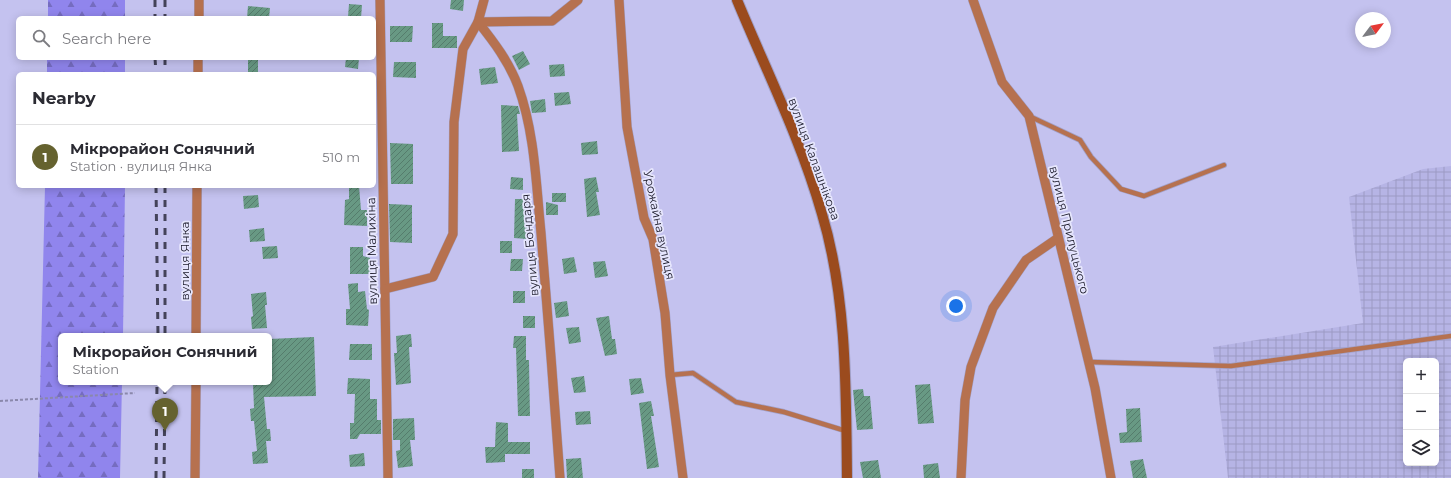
<!DOCTYPE html>
<meta charset="utf-8">
<style>
body{margin:0;font-family:Montserrat,sans-serif;background:#f2f2f3;color:#2b2b33}
.controls{position:absolute;right:12px;bottom:12px;display:grid;overflow:hidden;border-radius:6px;box-shadow:0 2px 10px #0003}
.controls button{width:36px;height:36px;display:grid;place-items:center;padding:0;border:0;border-bottom:1px solid #e1e1e2;background:#fff;color:#2b2b33;font:20px sans-serif}
.compass{position:absolute;left:1355px;top:12px;width:36px;height:36px;border-radius:50%;background:#fff;box-shadow:0 2px 10px #0003;rotate:58deg}
.you{position:absolute;left:956px;top:306px;width:14px;height:14px;margin:-10px;border:3px solid #fff;border-radius:50%;background:#1a73e8;box-shadow:0 0 0 6px #1a73e833}
.badge{display:grid;place-items:center;width:26px;height:26px;border-radius:50%;background:#65622f;color:#fff;font-size:13px;font-weight:700}
.pin{position:absolute;translate:-50% -33px;filter:drop-shadow(0 1px 2px #0008)}
.pin::after{content:'';position:absolute;top:21px;width:14px;height:12px;background:inherit;clip-path:polygon(0 0,100% 0,50% 100%)}
.popup{position:absolute;left:58px;top:333px;width:214px;height:52px;box-sizing:border-box;display:grid;place-content:center;border-radius:6px;background:#fff;filter:drop-shadow(0 1px 3px #0005);font-size:13px;white-space:nowrap;color:#7c7c81}
.popup b{font-size:15px;color:#2b2b33}
.popup::after{content:'';position:absolute;left:50%;top:100%;margin-left:-8px;border:8px solid transparent;border-top-color:#fff}
.list{margin:0;padding:0;list-style:none}
h2{display:flex;justify-content:space-between;align-items:center;height:52px;margin:0;padding:0 16px;font-size:17px}
h2 small{font-size:13px;font-weight:400;color:#7c7c81}
.list li{display:grid;grid-template-columns:26px 1fr auto;gap:12px;align-items:center;box-sizing:border-box;height:64px;padding:0 16px;border-top:1px solid #e1e1e2}
.list b{display:block;font-size:15px;white-space:nowrap}
.list p{margin:0;font-size:13px;white-space:nowrap;color:#7c7c81}
.list em{font-size:13px;font-style:normal;color:#7c7c81}
.icon{flex:none;width:22px;height:22px;fill:none;stroke:currentColor;stroke-width:2;stroke-linecap:round;stroke-linejoin:round}
.map{position:relative;flex:none;width:1451px;height:478px;overflow:hidden}
.search{position:absolute;background:#fff;box-shadow:0 2px 10px #0003;left:16px;top:16px;width:360px;height:44px;display:flex;align-items:center;gap:10px;box-sizing:border-box;padding:0 14px;border-radius:6px;color:#7c7c81;font-size:15px}
.panel{position:absolute;background:#fff;box-shadow:0 2px 10px #0003;left:16px;top:72px;width:360px;height:116px;border-radius:6px}
.map>svg:first-child{display:block}
.industrial{fill:url(#industrial-grid);fill-rule:evenodd}
.forest{fill:url(#forest-firs)}
.building{fill:url(#building-hatch)}
.lines{fill:none;stroke-linecap:round;stroke-linejoin:round}
.lane-casing{stroke:#a2a0c7;stroke-width:6}
.street-casing{stroke:#a2a0c7;stroke-width:10}
.secondary-casing{stroke:#a2a0c7;stroke-width:12}
.path{stroke:#8a88ab;stroke-width:2;stroke-dasharray:3 2;stroke-linecap:butt}
.lane{stroke:#b6714f;stroke-width:4.5}
.street{stroke:#b6714f;stroke-width:9}
.secondary{stroke:#9b4b1e;stroke-width:10}
.rail{stroke:#44435a;stroke-width:3;stroke-dasharray:7 7;stroke-linecap:butt}
.labels{text-anchor:middle;stroke-width:3.5;stroke-linejoin:round;paint-order:stroke}
.street-label{font-size:12px;fill:#1a1929;stroke:#e6e6fd}
</style>
<div class="map">
<svg width="1451" height="478" viewBox="0 0 1451 478">
<defs>
<pattern id="industrial-grid" width="8" height="8" patternUnits="userSpaceOnUse"><rect width="8" height="8" fill="#b6b4e5"/><path d="M0 4h8M4 0v8" fill="none" stroke="#9c9ac4"/></pattern>
<pattern id="forest-firs" width="22" height="20" patternUnits="userSpaceOnUse"><rect width="22" height="20" fill="#9085ed"/><path d="M5 1l3.5 6h-7zM16 11l3.5 6h-7z" fill="#756cc0"/></pattern>
<pattern id="building-hatch" width="6" height="6" patternUnits="userSpaceOnUse"><rect width="6" height="6" fill="#689984"/><path d="M-1 1l2-2M0 6l6-6M5 7l2-2" fill="none" stroke="#557c6c"/></pattern>
</defs>
<rect width="100%" height="100%" fill="#c4c2ef"/>
<path class="industrial" d="M1451,166V478H1228L1213,347L1363,323L1349,197L1423,169ZM1406,361H1436V463H1406Z"/>
<g class="forest">
<rect x="48" y="0" width="77" height="18"/>
<rect x="47" y="58" width="78" height="16"/>
<path d="M45,186H125L123,336H61V382H122L120,478H38Z"/>
</g>
<g class="building">
<path d="M451,0H464L463,11L450,9Z"/>
<path d="M349,4L362,5L361,18L348,17Z"/>
<path d="M248,6L270,8L269,18H247Z"/>
<path d="M432,23H443V36H457V48H432Z"/>
<path d="M390,26H413L412,42H390Z"/>
<path d="M523,51L530,64L519,70L512,56Z"/>
<rect x="248" y="58" width="10" height="16"/>
<path d="M346,58H359L358,69L345,67Z"/>
<path d="M394,62H416V78L393,77Z"/>
<path d="M564,64L565,76L550,77L549,65Z"/>
<path d="M495,67L498,83L481,85L479,69Z"/>
<path d="M569,92L571,104L555,106L554,93Z"/>
<path d="M545,99L546,112L532,113L530,101Z"/>
<path d="M501,105L518,106L520,114H517L519,151L502,152Z"/>
<path d="M597,141L598,154L582,155L581,143Z"/>
<path d="M390,143L413,144V184H391Z"/>
<path d="M511,177L523,178V190L510,189Z"/>
<path d="M596,177L599,192H596L600,215L587,217L584,179Z"/>
<path d="M349,186H359L361,210H367V226L344,225L345,200L349,199Z"/>
<rect x="552" y="193" width="14" height="9"/>
<path d="M258,195L259,207L244,209L243,196Z"/>
<path d="M515,199H527V239L514,238Z"/>
<path d="M546,202L558,205V215H546Z"/>
<path d="M389,204L412,205V243L390,242Z"/>
<path d="M264,228L265,241L250,242L249,230Z"/>
<rect x="500" y="241" width="12" height="12"/>
<path d="M277,246L278,258L263,259L262,247Z"/>
<path d="M350,247H363V256L370,258L371,274H350Z"/>
<path d="M574,257L577,272L564,274L562,259Z"/>
<path d="M511,259H523L522,271H510Z"/>
<path d="M605,261L608,276L595,278L593,262Z"/>
<path d="M358,283V292L365,291L367,309L369,310L368,326L346,325V309H350L348,284Z"/>
<rect x="513" y="291" width="12" height="12"/>
<path d="M266,292L267,305H265L267,328L252,329L251,317L253,316L251,294Z"/>
<path d="M567,301L569,316L556,318L554,303Z"/>
<rect x="523" y="316" width="12" height="12"/>
<path d="M609,316L612,339H615L617,354L605,356L596,318Z"/>
<path d="M579,327L581,342L569,344L566,328Z"/>
<path d="M411,334L412,347H409L411,383L396,385L394,353H397L396,336Z"/>
<path d="M514,336H526V360H529L530,416H518L516,348H513Z"/>
<path d="M314,337L316,396L264,397L267,429H270L271,441H266L268,463L253,464L252,452L257,451L254,421H251L250,409L254,408L253,384H268L269,382V339Z"/>
<path d="M350,344H372V360H349Z"/>
<path d="M584,376L586,392L574,393L571,378Z"/>
<path d="M348,378L370,379V399H377V420H381V434H360L357,439H350V423H354L355,394H347Z"/>
<path d="M641,378L644,393L631,395L629,379Z"/>
<path d="M930,384L934,423L918,424L915,385Z"/>
<path d="M863,389L864,396H870L873,429L857,430L853,390Z"/>
<path d="M651,401L654,416H651L659,467L647,469L639,403Z"/>
<path d="M1140,408L1142,442L1120,443L1119,433L1127,432L1126,409Z"/>
<path d="M590,411L591,424L576,425L575,412Z"/>
<path d="M414,418L415,440H410L413,466L398,468L396,451L400,450V440H393V419Z"/>
<path d="M496,422L508,423V442H530V454H505V462L486,463L485,447H495Z"/>
<path d="M364,453L365,466L350,467L349,455Z"/>
<path d="M581,458L583,478H567L566,459Z"/>
<path d="M1143,459L1147,478H1133L1130,461Z"/>
<path d="M878,460L881,478H863L860,462Z"/>
<path d="M938,463L940,478H924L923,465Z"/>
<rect x="522" y="469" width="12" height="9"/>
</g>
<g class="lines">
<g class="lane-casing">
<g id="lane">
<path d="M1029,116L1080,140L1091,157L1121,189L1144,196L1224,165"/>
<path d="M1089,362L1231,366L1451,336"/>
<path d="M670,375L693,373L736,402L784,412L846,431"/>
</g>
</g>
<g class="street-casing">
<g id="street">
<path d="M380,0L388,478"/>
<path d="M484,0L478,22C494,42 509,62 518,86C535,133 536,184 541,233C548,315 554,396 560,478"/>
<path d="M619,0L627,127L644,218L653,239L665,313L670,375L683,478"/>
<path d="M973,0L1002,82L1029,116L1095,388L1111,478"/>
<path d="M199,18V0"/>
<path d="M198,74V58"/>
<path d="M385,289L433,277L453,234L454,122L463,49L478,22L552,21L578,0"/>
<path d="M196,336L197,186"/>
<path d="M195,478L196,382"/>
<path d="M961,478L965,400L971,367L993,308L1026,260L1058,238"/>
</g>
</g>
<g class="secondary-casing">
<path id="secondary" d="M737,0C766,70 801,140 822,214C847,297 846,391 847,478"/>
</g>
<path class="path" d="M0,401L135,393"/>
<use href="#lane" class="lane"/>
<use href="#street" class="street"/>
<use href="#secondary" class="secondary"/>
<g class="rail">
<path d="M155,0V18"/>
<path d="M165,0V18"/>
<path d="M155,58L156,74"/>
<path d="M165,58V74"/>
<path d="M156,186L158,336"/>
<path d="M165,186V336"/>
<path d="M156,478L157,382"/>
<path d="M164,478L165,382"/>
</g>
</g>
<g class="labels">
<g class="street-label">
<text transform="translate(814 159) rotate(70)" y="4">вулиця Калашнікова</text>
<text transform="translate(659 225) rotate(78)" y="4">Урожайна вулиця</text>
<text transform="translate(1069 230) rotate(76)" y="4">вулиця Прилуцького</text>
<text transform="translate(530 245) rotate(-95)" y="4">вулиця Бондаря</text>
<text transform="translate(372 251) rotate(-91)" y="4">вулиця Малихіна</text>
<text transform="translate(185 261) rotate(-90)" y="4">вулиця Янка</text>
</g>
</g>
</svg>
<div class="controls">
<button>+</button>
<button>−</button>
<button><svg class="icon" aria-label="layers" viewBox="0 0 24 24"><path d="M12 4l9 5-9 5-9-5zM3 14l9 5 9-5"/></svg></button>
</div>
<svg class="compass" viewBox="-18 -18 36 36"><path d="M0-13l5 13h-10z" fill="#e53935"/><path d="M0 13l5-13h-10z" fill="#7c7c81"/></svg>
<div class="you"></div>
<div class="pin badge" style="left:165px;top:431px">1</div>
<div class="popup"><b>Мікрорайон Сонячний</b>Station</div>
<div class="search"><svg class="icon" aria-label="search" viewBox="0 0 24 24"><circle cx="10" cy="10" r="6"/><path d="M15 15l6 6"/></svg>Search here</div>
<section class="panel">
<h2>Nearby<small></small></h2>
<ul class="list">
<li><span class="badge">1</span><div><b>Мікрорайон Сонячний</b><p>Station · вулиця Янка</p></div><em>510 m</em></li>
</ul>
</section>
</div>
